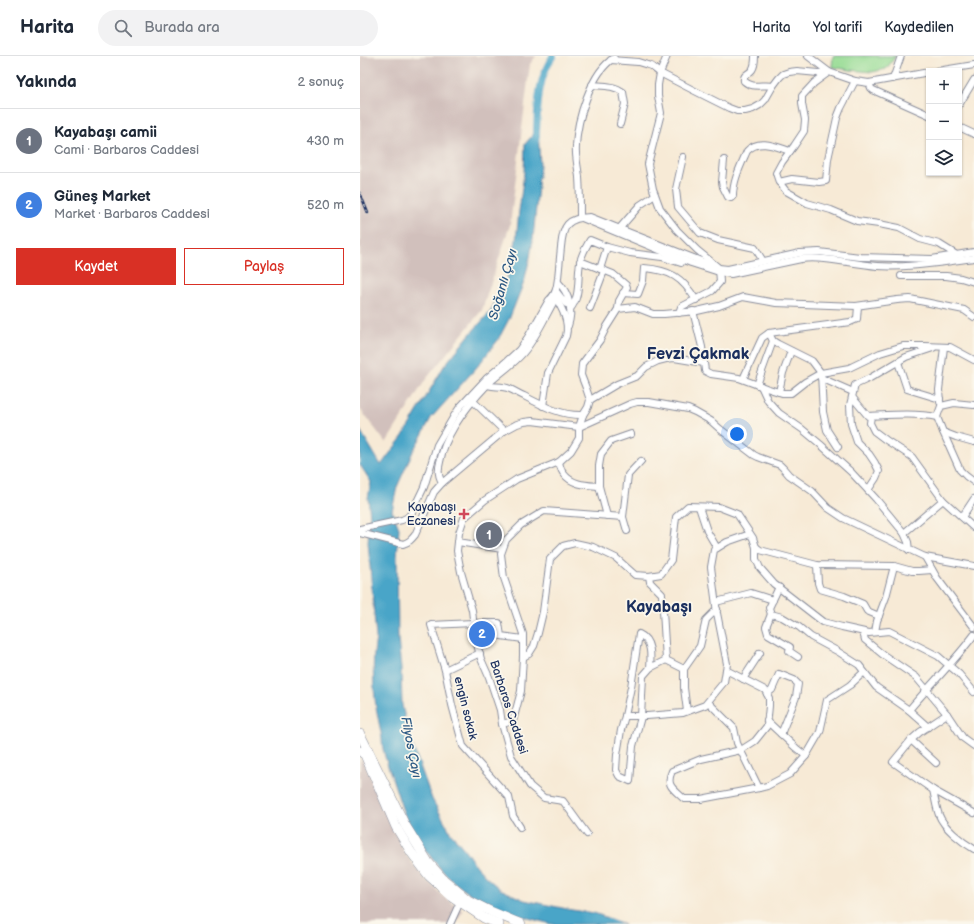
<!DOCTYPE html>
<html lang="tr">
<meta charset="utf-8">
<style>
body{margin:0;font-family:"Balsamiq Sans",sans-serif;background:#f2f2f3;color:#1f2937}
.controls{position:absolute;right:12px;top:12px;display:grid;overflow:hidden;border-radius:0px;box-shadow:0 1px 3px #0004}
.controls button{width:36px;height:36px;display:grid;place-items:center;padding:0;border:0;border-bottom:1px solid #e0e1e3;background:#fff;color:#1f2937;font:20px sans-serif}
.you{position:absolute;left:377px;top:378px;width:14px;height:14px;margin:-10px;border:3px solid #fff;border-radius:50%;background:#1a73e8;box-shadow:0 0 0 6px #1a73e833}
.badge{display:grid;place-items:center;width:26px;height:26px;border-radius:50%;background:#d93025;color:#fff;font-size:13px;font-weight:700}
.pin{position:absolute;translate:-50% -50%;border:2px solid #fff;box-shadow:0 1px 4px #0006}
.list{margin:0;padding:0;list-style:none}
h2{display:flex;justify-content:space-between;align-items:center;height:52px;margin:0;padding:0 16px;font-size:17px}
h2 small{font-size:13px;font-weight:400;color:#747a83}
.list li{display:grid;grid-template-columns:26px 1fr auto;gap:12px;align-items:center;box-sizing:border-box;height:64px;padding:0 16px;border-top:1px solid #e0e1e3}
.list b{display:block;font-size:15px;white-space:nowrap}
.list p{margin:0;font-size:13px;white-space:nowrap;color:#747a83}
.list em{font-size:13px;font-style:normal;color:#747a83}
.actions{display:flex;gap:8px;padding:12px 16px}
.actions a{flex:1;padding:9px 0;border:1px solid #d93025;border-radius:0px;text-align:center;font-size:14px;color:#d93025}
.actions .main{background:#d93025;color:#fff}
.icon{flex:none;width:22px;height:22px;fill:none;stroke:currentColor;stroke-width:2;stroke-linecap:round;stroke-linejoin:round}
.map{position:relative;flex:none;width:614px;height:868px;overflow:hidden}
header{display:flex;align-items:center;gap:24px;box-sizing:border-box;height:56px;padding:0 20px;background:#fff;border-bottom:1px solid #e0e1e3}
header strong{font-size:19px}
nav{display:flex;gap:22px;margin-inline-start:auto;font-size:14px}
.search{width:280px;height:36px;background:#f2f2f3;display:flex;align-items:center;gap:10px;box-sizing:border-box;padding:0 14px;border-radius:22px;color:#747a83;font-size:15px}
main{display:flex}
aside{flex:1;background:#fff}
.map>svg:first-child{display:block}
.industrial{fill:#d1c0bc}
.green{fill:#97dc94;stroke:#598679}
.water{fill:#4aa5c8;stroke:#326a93}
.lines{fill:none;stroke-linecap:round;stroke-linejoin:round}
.river{stroke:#4aa5c8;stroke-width:7}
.minor-casing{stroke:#898c9a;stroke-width:8}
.highway-casing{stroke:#898c9a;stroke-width:10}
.minor{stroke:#fff;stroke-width:6}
.highway{stroke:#fff;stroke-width:9}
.rail-casing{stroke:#1b2f5e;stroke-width:2.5}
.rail{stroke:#fbf7ec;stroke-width:1;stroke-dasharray:3;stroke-linecap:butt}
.poi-dot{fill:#d1495b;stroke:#fbf7ec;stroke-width:1.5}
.labels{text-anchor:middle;stroke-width:3.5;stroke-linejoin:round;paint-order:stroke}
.poi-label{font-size:12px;fill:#1b2f5e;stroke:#fbf7ec;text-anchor:end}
.street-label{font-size:12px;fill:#1b2f5e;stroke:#fbf7ec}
.water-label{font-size:13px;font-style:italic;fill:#2b5883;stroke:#fbf7ec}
.district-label{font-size:16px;font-weight:bold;fill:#1b2f5e;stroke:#fbf7ec}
</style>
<header>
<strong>Harita</strong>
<div class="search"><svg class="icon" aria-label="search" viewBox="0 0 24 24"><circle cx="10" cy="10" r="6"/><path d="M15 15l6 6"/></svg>Burada ara</div>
<nav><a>Harita</a><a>Yol tarifi</a><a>Kaydedilen</a></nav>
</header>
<main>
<aside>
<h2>Yakında<small>2 sonuç</small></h2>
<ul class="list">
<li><span class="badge" style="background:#6b7280">1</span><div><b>Kayabaşı camii</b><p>Cami · Barbaros Caddesi</p></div><em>430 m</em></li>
<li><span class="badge" style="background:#3f7fe0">2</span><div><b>Güneş Market</b><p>Market · Barbaros Caddesi</p></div><em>520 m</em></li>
</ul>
<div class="actions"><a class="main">Kaydet</a><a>Paylaş</a></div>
</aside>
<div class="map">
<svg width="614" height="868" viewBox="0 0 614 868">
<rect width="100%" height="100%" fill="#fbf7ec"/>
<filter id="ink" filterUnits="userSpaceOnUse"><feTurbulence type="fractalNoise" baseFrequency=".025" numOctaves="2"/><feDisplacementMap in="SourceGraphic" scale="8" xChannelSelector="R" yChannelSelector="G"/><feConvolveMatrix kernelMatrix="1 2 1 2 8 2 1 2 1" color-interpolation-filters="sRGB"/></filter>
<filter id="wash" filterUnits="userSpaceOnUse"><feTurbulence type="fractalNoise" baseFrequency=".012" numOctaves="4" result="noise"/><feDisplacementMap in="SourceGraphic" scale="16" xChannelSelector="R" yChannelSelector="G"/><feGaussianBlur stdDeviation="0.9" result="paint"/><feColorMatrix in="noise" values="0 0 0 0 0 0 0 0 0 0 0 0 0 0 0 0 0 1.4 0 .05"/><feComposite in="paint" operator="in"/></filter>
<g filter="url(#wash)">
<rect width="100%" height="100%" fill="#f7ead6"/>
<g class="industrial">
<path d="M0,0H176L170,8L150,169L122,254L66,323L26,387L0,353Z"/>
<path d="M0,703L4,707L45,798L65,823L84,841L103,855L95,868H0Z"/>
</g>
<path class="green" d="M473,0H536L526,13L512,16L490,14L472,11Z"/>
<path class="water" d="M178,73L180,109L173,183L170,201L164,226L150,261L138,284L117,311L71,362L60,383L54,393L37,431L32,455L39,472L37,501L38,583L41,613L42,649L46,667L51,685L72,743L91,777L105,794L115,809L126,821L140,833L164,844L212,854L234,857L264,868H192C158,860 123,850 95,827C76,811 55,782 45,760C41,750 38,740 35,731C31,718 26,706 23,693C22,686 22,679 20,672C19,665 17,658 16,651C13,629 12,604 16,582L8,486L10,460L8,442L11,426L0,409V374L21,409L43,380L84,310L111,277L131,255L148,219L156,185L159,155L164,117L165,88Z"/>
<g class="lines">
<path class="river" d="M176,84C178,56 176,24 193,0"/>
</g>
</g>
<g filter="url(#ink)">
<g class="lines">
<g class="minor-casing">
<g id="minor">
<path d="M307,0L300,17L298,29V40L301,57L288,108L293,133L300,152L317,174L337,194L359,212L360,226L352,235L321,251L319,257"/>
<path d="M395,0C395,5 395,10 392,14C388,19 383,18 384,25C393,33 402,28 413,30"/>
<path d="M448,0L469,16L454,27L442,40V48L445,64L444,75L434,90L422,106L416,117L419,126L426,135L447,147L471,154L497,165L519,168L539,172L560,183L579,188L595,198"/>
<path d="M251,4L278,6L291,10L300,17L335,35L369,52L377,55H385L393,53L400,49L405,44L413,30L419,22L423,18L429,16L437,15L458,17L469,16L495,25L509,27L569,16"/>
<path d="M577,15L614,9"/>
<path d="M533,23L541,0"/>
<path d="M509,27L511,32L513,34L569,59"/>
<path d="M232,29C243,30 254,29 263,36L265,48L260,68"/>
<path d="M599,49L614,24"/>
<path d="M599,71L614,78"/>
<path d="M323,101L316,133L318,151L340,177L358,184L395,192L403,205"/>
<path d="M364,104L362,126L363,131L368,141L371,142L373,140C373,124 381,109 387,95C399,82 417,91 430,95"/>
<path d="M419,126L432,123L459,126L466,125L468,103L477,62L481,52L495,25"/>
<path d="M220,161C220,148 220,135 219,121C218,111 215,100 216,90C217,64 231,16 254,2"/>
<path d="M222,162L331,207L359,216L371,218L441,203C464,200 492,208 517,210C549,212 582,206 614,202"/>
<path d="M259,173L280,149L295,139"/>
<path d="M220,205L253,218L266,229L267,231L259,245L258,253"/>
<path d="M240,213L247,191"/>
<path d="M541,220H586L601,222L614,226"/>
<path d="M198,226C210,238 213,255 208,270"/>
<path d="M196,235L206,248L209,249"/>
<path d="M263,237L278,238L283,225L284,212C310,214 322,221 336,244"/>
<path d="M230,252L244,215"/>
<path d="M210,253C221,241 217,222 220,207C221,199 226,191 230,184L247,191L270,197L302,201L321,207"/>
<path d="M333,255L342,291L345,315L351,318L379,322L406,332L422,337H431L445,326L461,317L489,312L520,297L543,290H565L590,291L614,304"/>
<path d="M409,277L413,285L418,288L452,305L461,317L463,356L467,374L478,391"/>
<path d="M538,306L547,333L580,343"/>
<path d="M461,322L493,336"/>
<path d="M383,323L402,282L409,277L490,266L497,263L498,250"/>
<path d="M123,327C132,333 140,328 150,333C155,335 159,338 164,340C183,350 202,360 223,359L228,351L230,344L226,332L221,319L222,308L240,284L246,272L258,253L275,251L293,258H304L337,255L359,250L383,241L416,247L496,250L537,244L550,243L604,254L614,261"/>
<path d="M397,329L413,285"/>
<path d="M401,330L408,345L419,357L442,373L460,388L491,416L516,443L544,477L548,486L549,494"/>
<path d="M419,336L423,317L431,295"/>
<path d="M492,341L508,360C531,359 554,357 577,361L581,350L594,347L614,349"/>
<path d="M230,344L257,328L277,320L286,311L298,305L306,303L314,302L344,307"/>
<path d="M113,345L144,375"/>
<path d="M580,346L579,334L584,291"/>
<path d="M183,350L188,317L206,280C210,265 201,251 194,239"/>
<path d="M223,359L219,371V382L211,395L199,406L157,423L125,444L104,462L99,477L97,495L101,516L112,554L115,581L121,603L129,621L140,654L142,668L151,700L170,730L184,742L203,745L227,778"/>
<path d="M511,360L510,367L514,375L526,384L552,401L583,444L614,472"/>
<path d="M577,361L583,376L596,381L614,386"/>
<path d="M583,376L600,414L606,420L614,426"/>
<path d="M199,406C200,410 201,415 204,418C212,429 227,429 239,430"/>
<path d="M82,427C81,424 79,421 79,418C78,414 79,410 80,406C85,377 107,350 127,329C138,318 153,309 163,297C176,282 184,263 193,247L192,242"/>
<path d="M508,434L516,422L519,415L515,407L509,398L497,386L491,368L490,349L495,329L510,322L546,301L573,292"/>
<path d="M339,451L347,475L357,492"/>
<path d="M247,460L239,430V410L241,398L251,385L271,378"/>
<path d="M602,461L614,443"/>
<path d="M0,473L42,464L48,461L52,456L64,431L77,389L94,360L100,351L127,322L148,304L159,294L168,281L189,244C196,239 197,230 198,222C199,212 200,201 201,191C203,169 207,162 230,161L313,194L359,212L368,213L440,197L459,196L500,201L572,203L614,196"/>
<path d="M267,475L263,461L268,419L281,405"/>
<path d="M0,477L43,488C49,486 51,484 55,479L74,436L82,427L144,375L157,368L164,366L172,365L219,371L270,348L277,346H289L328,353L335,356L351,365L360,373L394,399L398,401L420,409L423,412L429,419L452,435L468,452L483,462L565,501L614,510"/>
<path d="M544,477L583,444"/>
<path d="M98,486L142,493"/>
<path d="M396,491L400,494L457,509L534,510L552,515H559L572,514"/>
<path d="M565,501L577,522L614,571"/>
<path d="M457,509L458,527L460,533L484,540L503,548L507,555L519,560"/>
<path d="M289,520L290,526L302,538L306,604L324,613"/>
<path d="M419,531L409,552L411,558L422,561L439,571L451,581L477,595L499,609L516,631L549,654L568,671"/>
<path d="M356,546L391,537L413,544"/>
<path d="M411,558L406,571L408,578L430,591L429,595L438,601"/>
<path d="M503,576L505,584L522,598L556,621L587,658L603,682L614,690"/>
<path d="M515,576L517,565L526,541L534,510"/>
<path d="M163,601L169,598L174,590L178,577L183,556L190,503L203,490L215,487L233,491L256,502L275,519L289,520L301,518L311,504L316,461L328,450L359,451L377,458L393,482L396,491V503L400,512L414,528L463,566L482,571L509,577L529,575L578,600L599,618L614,636"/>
<path d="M290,612C291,600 292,584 279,578L271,631L265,660L261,674L257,699L256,714L259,720L270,725L273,690L281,661L283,620L290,612L306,604"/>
<path d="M85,614L120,597"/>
<path d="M366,614L405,634L409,642V650L407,670L395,685L381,694L341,703L312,715C305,730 314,733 324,743H341L399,732L407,730L430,718L446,700L460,676L467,644L490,629L504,616"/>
<path d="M383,623L400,597"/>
<path d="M407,638L412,634L419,618L434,624L438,628L436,641L421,678"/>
<path d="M348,646L374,672L377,687L399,732"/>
<path d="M549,654C570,629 594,606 614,579"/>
<path d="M327,655L324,632V613L340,590L346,564L357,553"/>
<path d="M587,658L560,676L551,684L533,706L573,734C575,742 576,751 579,759C584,772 602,786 614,793"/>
<path d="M265,660H287L323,657L345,649L364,626L367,608L357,557L351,511L354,494L367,486L390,478"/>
<path d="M407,665L436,692L446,700"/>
<path d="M142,668L153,665L161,635L163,601V578L144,522L141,498L146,484L161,469L184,455L263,461"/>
<path d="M551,684L576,707"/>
<path d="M573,734L614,757"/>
<path d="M160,771L153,760L149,741L103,690L92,649L85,614L71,569L113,567H139L141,580L163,583"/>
<path d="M90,868L100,846"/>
</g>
</g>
<g class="highway-casing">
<g id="highway">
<path d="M0,678L45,769L68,806L83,823L108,844L130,855L161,868"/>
<path d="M0,695L5,699L36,771L51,796L69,820L90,839L124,862L139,868"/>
</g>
</g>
<use href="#minor" class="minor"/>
<use href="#highway" class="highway"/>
<g class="rail-casing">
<path id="rail" d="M0,137L8,157"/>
</g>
<use href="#rail" class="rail"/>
</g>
</g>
<path class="poi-dot" d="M102 452h4v4h4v4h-4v4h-4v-4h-4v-4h4z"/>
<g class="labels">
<g class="poi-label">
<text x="96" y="455">Kayabaşı<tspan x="96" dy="14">Eczanesi</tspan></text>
</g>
<g class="street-label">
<text transform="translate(149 651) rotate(72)" y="4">Barbaros Caddesi</text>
<text transform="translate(106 652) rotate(76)" y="4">engin sokak</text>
</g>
<g class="water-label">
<text transform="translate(142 228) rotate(-74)" y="5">Soğanlı Çayı</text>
<text transform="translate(52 691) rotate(79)" y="5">Filyos Çayı</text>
</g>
<g class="district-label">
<text x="338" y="303">Fevzi Çakmak</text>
<text x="299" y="556">Kayabaşı</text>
</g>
</g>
</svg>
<div class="controls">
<button>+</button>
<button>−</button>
<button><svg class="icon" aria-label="layers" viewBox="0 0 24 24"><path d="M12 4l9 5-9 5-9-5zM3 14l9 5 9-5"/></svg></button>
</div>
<div class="you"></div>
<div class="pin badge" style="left:129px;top:479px;background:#6b7280">1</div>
<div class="pin badge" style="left:122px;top:578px;background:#3f7fe0">2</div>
</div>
</main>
